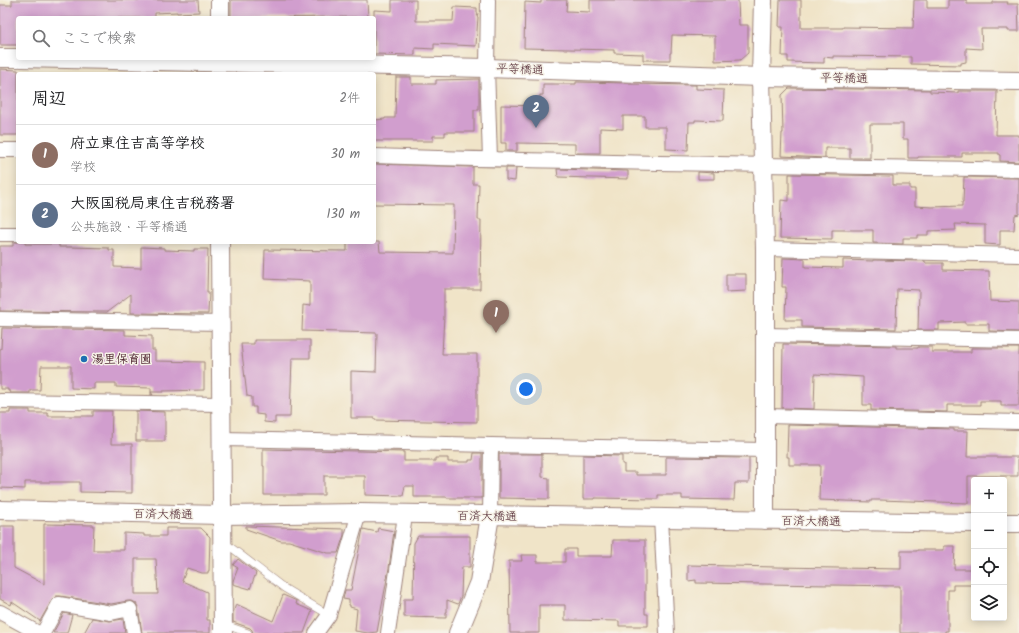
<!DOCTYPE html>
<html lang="ja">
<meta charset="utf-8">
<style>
body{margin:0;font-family:Kalam,"Klee One",sans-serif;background:#f2f2f2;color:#202124}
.controls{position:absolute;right:12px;bottom:12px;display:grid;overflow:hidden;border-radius:4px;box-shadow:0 2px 10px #0003}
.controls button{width:36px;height:36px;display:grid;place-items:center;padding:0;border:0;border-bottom:1px solid #e0e0e0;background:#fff;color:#202124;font:20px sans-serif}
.you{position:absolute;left:526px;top:389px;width:14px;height:14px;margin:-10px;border:3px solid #fff;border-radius:50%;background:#1a73e8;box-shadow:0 0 0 6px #1a73e833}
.badge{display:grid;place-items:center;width:26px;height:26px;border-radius:50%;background:#7c3aed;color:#fff;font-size:13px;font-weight:700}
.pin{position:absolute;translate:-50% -33px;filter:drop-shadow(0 1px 2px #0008)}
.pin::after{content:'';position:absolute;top:21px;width:14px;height:12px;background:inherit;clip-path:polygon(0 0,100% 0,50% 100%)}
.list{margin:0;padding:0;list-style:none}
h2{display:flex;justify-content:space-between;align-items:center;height:52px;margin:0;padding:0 16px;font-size:17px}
h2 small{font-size:13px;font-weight:400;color:#757577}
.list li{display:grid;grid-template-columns:26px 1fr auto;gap:12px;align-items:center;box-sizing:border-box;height:60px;padding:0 16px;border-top:1px solid #e0e0e0}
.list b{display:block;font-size:15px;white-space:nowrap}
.list p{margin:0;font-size:13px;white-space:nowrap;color:#757577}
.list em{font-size:13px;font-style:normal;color:#757577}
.icon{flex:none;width:22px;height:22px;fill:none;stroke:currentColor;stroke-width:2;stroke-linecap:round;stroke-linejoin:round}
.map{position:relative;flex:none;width:1019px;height:633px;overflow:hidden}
.search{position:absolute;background:#fff;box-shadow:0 2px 10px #0003;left:16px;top:16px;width:360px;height:44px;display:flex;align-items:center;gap:10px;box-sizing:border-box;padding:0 14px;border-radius:4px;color:#757577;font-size:15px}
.panel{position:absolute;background:#fff;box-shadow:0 2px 10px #0003;left:16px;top:72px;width:360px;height:172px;border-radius:4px}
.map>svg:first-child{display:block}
.building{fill:#d19ece;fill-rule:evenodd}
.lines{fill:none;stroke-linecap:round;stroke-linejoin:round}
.service-casing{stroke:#9d827a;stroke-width:8}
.minor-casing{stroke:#9d827a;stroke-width:16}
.tertiary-casing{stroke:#9d827a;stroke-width:20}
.service{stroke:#fff;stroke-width:7}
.minor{stroke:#fff;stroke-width:14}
.tertiary{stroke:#fff;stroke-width:18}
.poi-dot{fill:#1f6fb2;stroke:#f7f3e8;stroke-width:1.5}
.labels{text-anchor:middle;stroke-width:3;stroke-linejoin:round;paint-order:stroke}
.street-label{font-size:12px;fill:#4a1f2b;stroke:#f7f3e8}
.poi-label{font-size:12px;font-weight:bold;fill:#4a1f2b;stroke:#f7f3e8;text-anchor:start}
</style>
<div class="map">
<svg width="1019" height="633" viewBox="0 0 1019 633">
<rect width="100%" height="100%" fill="#f7f3e8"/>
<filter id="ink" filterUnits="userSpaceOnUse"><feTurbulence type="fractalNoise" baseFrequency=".025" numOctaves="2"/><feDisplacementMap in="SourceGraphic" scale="8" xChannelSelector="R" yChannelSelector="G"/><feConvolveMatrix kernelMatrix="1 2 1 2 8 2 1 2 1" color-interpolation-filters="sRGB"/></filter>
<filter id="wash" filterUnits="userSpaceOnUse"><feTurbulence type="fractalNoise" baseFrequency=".012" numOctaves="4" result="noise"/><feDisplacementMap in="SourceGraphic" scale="16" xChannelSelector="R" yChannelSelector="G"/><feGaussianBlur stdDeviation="0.9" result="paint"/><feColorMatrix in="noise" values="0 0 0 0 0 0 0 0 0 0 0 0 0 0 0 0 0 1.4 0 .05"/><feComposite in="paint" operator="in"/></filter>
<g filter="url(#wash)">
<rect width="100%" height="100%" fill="#f0e4c8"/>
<g id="blocks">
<g class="building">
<path d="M12,0H198L199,12L177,13V12L155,13V18H18V45H0V5H12Z"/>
<path d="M231,0H367L368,18H356V17L231,18Z"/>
<path d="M392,0H416V21H453L454,7L477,8V13H478L477,17H478L476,46L434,44V49L415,48V55L374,54V10L392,11Z"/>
<path d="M541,0H567L566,11L590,12V0H738L739,25H748V53L740,60L715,61V36L672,35L671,53H670V60H643V54L614,53V50L524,48L525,2L541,3Z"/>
<path d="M780,0H801V28H843V27L913,28L914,0H927V8H948V0H967V4H993V2H1008L1007,4H1018L1019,31H1008V29H981L982,49L966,48V62L961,63V65L911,64V57L833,56V58L824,57V63L788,62V56H782L783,27H779Z"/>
<path d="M0,69L18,70V135H0Z"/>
<path d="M396,77H411V84H436V80L479,79V110H474V132H445V136H433V141H374V120L385,119V118H395Z"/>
<path d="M576,82L629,83V84L696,85V89L724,90L723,121L695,120V122H689L688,150L666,149V127H645V116H623V129L600,128V153H575V144L517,143V151H506V143H501V105L539,106L540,95H543V84H576Z"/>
<path d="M789,88L930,90V92L958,93V91H997L996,135H1019V162L1000,161V155H999V153H962V157H918V158H908V139H903V124H870V158H850V148H825V158L781,156L782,133H783L782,95Z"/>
<path d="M374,164L473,167V184H479L478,220H481L480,289H444V316L442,354H477V422L375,420V418H351V371L376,372L377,333L302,331L303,305L310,306V281L264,279L265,250L347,251V242H379L380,252L453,253L454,205L374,204Z"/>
<path d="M506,168H516L515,181L506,180Z"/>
<path d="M557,169L628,171V179L558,177Z"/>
<path d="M698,172L714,173V179H698Z"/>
<path d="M789,174L893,176V185H910V189H915V206L932,207L962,206V202H963L964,177L1019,178V214L1015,215L1014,230H1000V245L985,244V225L955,224L956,230L928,231V235H917V238H903V244L873,243V230H832V239L780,238L781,200L789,201Z"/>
<path d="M13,242H25V244H59V247H70L109,248V250H114V267L141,268V247L164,248V250L194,251V249H208L207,292H209L208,314L131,313V294L107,312L0,311V246H13Z"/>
<path d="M783,258L805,259V267L843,268V260L873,261V260L925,261V263H943V270L989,271L990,301L1019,302V332L989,331V324H965V322L939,323V330H918L919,290L897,289L896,329L802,327V320H785L786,287H782Z"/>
<path d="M726,274H746V291L726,292Z"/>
<path d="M2,328L125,330V335L152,336V350H155V361L204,362V390L163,391V392H151L153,395H151V388L116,387V383H94V389L71,388V366H41L40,390H30V393H10V391H8V389H0V349H1Z"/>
<path d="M254,340H310V358H292L290,417H275V423L264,422V415L256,414V407H252V397L247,396L241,344H254Z"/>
<path d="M783,344L896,346V348H918V347H932V352H971V348H1019V406H1001V401H980V405H947V412L871,410V405H863V377L815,374L814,409L782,408Z"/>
<path d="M10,410H30V413H48V416H93V411H112L111,444H132V493L80,492V482H25V489L0,488V413H10Z"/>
<path d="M136,411L165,412V441H136Z"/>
<path d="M788,425L954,429V431H968L967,457H1018V476H968V503L880,500H871V502L819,500L820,465H789V457H787Z"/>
<path d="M263,449L404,452V461H435V458H448V462H469V460H473L474,453H482V498H447V497H414V486H405L403,496L365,495V476H324V495H264V466H263Z"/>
<path d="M499,454H542V477L549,478V499L499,498Z"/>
<path d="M583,455L622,456V464H624V472H636V475H666V457L749,458V483H735L734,500L682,499V495H658V499L595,498V499H583Z"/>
<path d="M44,524L94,525L93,550H124V533L144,534V536H166V528H201L210,537L209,571H208V573H202L187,568L182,581L207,592V620H210V633H142L138,607L136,603L132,601H128L111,604L60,596H56L52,600L40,621L12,602L11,605L0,599V526H14V568L44,584ZM135,559H156L158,594H135Z"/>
<path d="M246,526L344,529V535L338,553H328L289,541H281L246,529Z"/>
<path d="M378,528L394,531L389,568L377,632L368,633L355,631L357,609L350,607V605H349V600L343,599L345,590H351L363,529L377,532Z"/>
<path d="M418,536H470V567H462L461,596L458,604L447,600V612H446V618L404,617V599H413L414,543Z"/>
<path d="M613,540H645V614H648V626H619V621L565,620V605H539V633H510L509,561H522L521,555H537V562H565V549H576V556H612Z"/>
<path d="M944,546H955L954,569H974V585H953V590H948V631H945V633H900V586L696,583V580L688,581V565L776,567L901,569V551H917V550H944Z"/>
<path d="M238,559L256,573L250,589L233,584V581L238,568L233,565Z"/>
<path d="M283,595L297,601L296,604L312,611L304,633H253L252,630L250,628L233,622V613L236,604L273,621Z"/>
<path d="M64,613L72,615L67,633H53Z"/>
<path d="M92,618L110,621L123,619L125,633H84Z"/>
</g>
</g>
</g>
<g filter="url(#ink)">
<use href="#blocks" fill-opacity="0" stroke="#9d827a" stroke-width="1"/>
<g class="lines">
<g class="service-casing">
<g id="service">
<path d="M224,542L284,588L329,615"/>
<path d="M223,624L248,633"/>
</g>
</g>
<g class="minor-casing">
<g id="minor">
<path d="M488,0L487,68L490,159"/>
<path d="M0,150H18"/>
<path d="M374,156C589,163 804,165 1019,170"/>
<path d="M0,234H18"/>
<path d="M765,249L1019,255"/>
<path d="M0,319L221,323"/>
<path d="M765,335L1019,340"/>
<path d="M0,401L221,404"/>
<path d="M765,416L1019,422"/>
<path d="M222,439L491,445L765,450"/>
<path d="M490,516L491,445"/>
<path d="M661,518L667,633"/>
<path d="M0,612L38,633"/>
<path d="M43,633L59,604L111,613L130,609L134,633"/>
<path d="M316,633L329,615L359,513"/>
<path d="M388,633L405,515"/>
</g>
</g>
<g class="tertiary-casing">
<g id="tertiary">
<path d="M220,0V18"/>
<path d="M763,0L761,77L765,249V520"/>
<path d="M0,58H18"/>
<path d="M21,58L487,68L761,77L1019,81"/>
<path d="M220,242L223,633"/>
<path d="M0,510L221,515L359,513L974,523"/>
<path d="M1004,523H1019"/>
<path d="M458,633L479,582L490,516"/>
</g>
</g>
<use href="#service" class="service"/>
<use href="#minor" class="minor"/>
<use href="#tertiary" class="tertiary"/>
</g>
</g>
<circle class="poi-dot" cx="84" cy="359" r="4"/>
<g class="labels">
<g class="street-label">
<text transform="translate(520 69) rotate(2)" y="4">平等橋通</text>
<text transform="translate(844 78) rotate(1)" y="4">平等橋通</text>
<text transform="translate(163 514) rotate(1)" y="4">百済大橋通</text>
<text transform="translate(487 516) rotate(1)" y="4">百済大橋通</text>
<text transform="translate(811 521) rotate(1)" y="4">百済大橋通</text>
</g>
<g class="poi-label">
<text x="92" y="363">湯里保育園</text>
</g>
</g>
</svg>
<div class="controls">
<button>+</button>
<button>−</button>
<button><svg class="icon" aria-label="locate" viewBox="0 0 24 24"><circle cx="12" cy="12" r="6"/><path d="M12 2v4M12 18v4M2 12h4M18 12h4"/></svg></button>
<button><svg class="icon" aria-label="layers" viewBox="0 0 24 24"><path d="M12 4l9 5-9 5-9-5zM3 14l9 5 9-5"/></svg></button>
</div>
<div class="you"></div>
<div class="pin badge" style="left:496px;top:333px;background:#8d6e63">1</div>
<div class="pin badge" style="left:536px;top:128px;background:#5c6f8a">2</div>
<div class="search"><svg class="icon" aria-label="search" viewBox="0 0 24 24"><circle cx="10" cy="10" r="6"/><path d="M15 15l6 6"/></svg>ここで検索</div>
<section class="panel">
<h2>周辺<small>2件</small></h2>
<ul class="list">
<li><span class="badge" style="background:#8d6e63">1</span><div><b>府立東住吉高等学校</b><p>学校</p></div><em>30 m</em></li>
<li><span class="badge" style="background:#5c6f8a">2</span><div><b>大阪国税局東住吉税務署</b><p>公共施設 · 平等橋通</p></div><em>130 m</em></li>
</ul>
</section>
</div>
